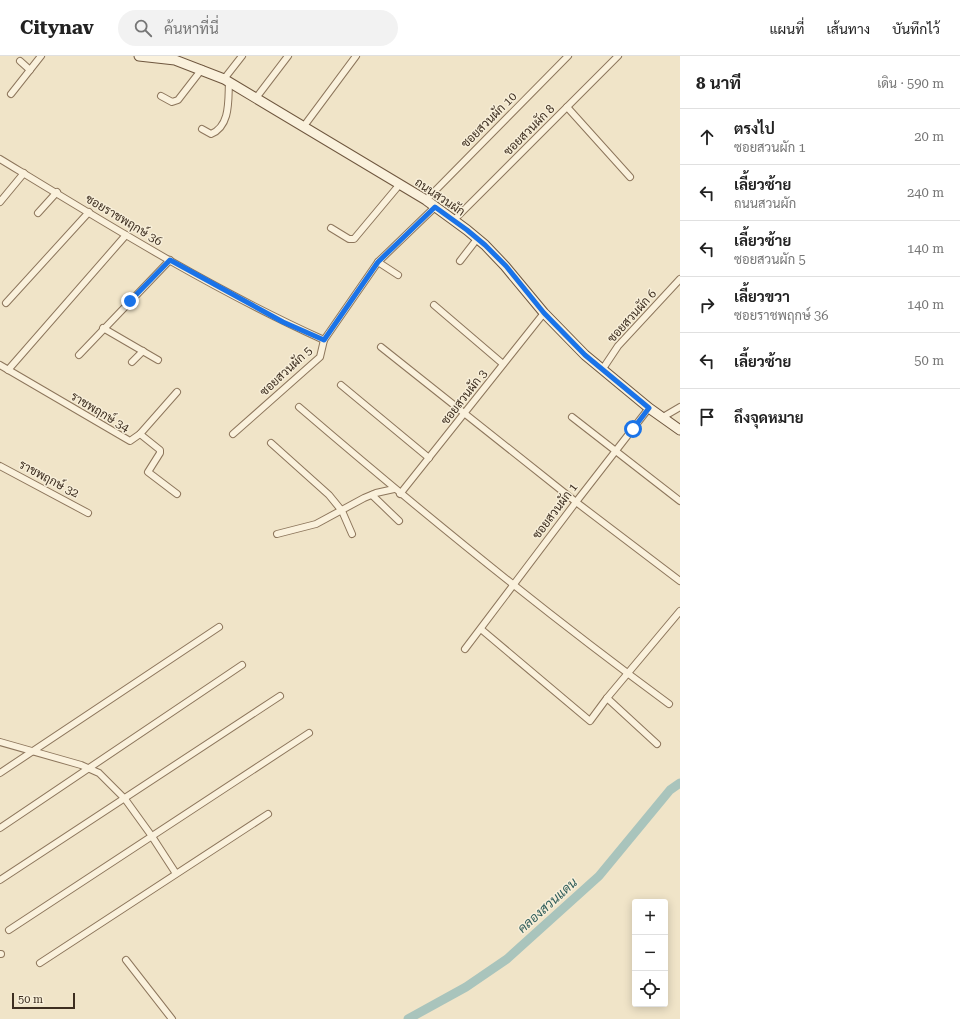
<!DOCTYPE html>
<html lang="th">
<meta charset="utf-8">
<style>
body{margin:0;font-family:"Roboto Serif",Sarabun,serif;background:#f2f2f2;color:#222}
.controls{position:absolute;right:12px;bottom:12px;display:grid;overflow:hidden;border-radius:4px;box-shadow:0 2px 10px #0003}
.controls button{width:36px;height:36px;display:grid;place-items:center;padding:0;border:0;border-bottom:1px solid #e0e0e0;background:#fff;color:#222;font:20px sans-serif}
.scale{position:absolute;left:12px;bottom:10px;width:63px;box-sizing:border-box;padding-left:4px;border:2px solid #3d2e20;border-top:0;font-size:11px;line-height:14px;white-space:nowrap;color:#3d2e20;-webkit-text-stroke:3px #f7eed8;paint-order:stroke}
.stop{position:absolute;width:12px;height:12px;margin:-9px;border:3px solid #1a73e8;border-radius:50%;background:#fff}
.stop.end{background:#1a73e8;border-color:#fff;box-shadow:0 1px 4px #0008}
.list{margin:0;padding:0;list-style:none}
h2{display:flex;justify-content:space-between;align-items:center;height:52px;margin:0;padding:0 16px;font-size:17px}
h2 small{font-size:13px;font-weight:400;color:#767676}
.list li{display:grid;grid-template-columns:26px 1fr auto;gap:12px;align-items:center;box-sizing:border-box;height:56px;padding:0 16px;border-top:1px solid #e0e0e0}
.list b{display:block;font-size:15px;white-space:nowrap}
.list p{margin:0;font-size:13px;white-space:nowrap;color:#767676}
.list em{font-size:13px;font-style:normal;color:#767676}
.icon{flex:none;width:22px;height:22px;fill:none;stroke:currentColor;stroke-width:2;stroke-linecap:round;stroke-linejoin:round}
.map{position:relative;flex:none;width:680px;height:963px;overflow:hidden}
header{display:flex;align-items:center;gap:24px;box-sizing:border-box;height:56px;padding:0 20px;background:#fff;border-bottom:1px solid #e0e0e0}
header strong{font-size:19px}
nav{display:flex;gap:22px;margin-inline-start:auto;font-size:14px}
.search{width:280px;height:36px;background:#f2f2f2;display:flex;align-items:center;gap:10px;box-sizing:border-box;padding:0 14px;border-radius:22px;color:#767676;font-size:15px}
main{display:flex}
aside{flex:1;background:#fff}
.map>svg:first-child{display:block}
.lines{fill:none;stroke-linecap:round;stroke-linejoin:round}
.canal{stroke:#a9c4bc;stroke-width:9}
.street-casing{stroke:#8d765c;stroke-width:8}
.secondary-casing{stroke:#6f573f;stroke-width:11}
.street{stroke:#faf1dc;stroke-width:6}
.secondary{stroke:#faf1dc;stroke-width:9}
.route{stroke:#1a73e8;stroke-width:5}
.labels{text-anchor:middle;stroke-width:3;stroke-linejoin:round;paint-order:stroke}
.street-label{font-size:12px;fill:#3d2e20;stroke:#f7eed8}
.water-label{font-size:13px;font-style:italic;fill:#2f5d5a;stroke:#f7eed8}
</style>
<header>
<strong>Citynav</strong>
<div class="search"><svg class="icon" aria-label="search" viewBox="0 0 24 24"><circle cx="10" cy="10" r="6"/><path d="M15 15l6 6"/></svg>ค้นหาที่นี่</div>
<nav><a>แผนที่</a><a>เส้นทาง</a><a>บันทึกไว้</a></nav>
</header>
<main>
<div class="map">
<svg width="680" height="963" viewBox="0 0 680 963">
<rect width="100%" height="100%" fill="#f0e4c8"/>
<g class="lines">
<path class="canal" d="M408,963L466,931L507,903L599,820L670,734L680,727"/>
<g class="street-casing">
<g id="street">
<path d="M20,5L30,14"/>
<path d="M224,23L242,0"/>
<path d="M11,38L41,0"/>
<path d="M161,40L172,46L178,44L202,13"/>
<path d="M256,42L288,0"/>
<path d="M567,51L630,121"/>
<path d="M304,70L356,0"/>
<path d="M202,73L211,78C231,70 228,43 229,26"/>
<path d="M0,103C105,167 211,233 324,284"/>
<path d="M426,144L568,0"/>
<path d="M0,146L24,117"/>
<path d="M38,157L57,136"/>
<path d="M454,164L618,0"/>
<path d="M331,172L349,183H354L400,128"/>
<path d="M460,205L477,183"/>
<path d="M378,206L398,219"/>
<path d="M6,247L89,156"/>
<path d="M434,249L503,308"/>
<path d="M103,272L158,304"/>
<path d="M381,291L576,446L680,525"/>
<path d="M79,299L170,204"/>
<path d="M132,306L143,295"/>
<path d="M0,309L130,385L140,378L177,336"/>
<path d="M8,314L126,179"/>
<path d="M602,314L618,290L680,223"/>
<path d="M341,329L429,402"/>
<path d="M299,351C419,454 541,554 669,648"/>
<path d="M572,361L680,445"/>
<path d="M663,361L680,351"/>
<path d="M140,378L160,394V397L148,416L177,438"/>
<path d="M233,378L320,301L324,284L378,206L435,151"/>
<path d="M271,387L329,439L342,455L352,478"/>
<path d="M0,410L88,457"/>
<path d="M400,438L544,257"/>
<path d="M372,439L399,465"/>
<path d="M277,478L316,468L364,442L376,437L394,433"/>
<path d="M482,574L590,665L607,642L680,555"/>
<path d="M465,593L576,446L649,352"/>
<path d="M607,642L657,688"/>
<path d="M0,686L81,709L99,717L125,743L151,779L175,816"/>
<path d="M0,717L219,571"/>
<path d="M0,772L242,609"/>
<path d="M0,824L280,640"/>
<path d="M9,874L309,677"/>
<path d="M0,898H1"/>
<path d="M126,904L172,963"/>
<path d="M40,907L268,758"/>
</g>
</g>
<g class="secondary-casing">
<path id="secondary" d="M139,0L175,4L224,23L426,144L467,174L485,189L505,210L544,257L585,299L649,352L680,374"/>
</g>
<use href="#street" class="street"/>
<use href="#secondary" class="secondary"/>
</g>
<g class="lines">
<path class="route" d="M130,245L170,204L283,266L324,284L378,206L435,151L467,174L485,189L506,210L544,257L585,299L649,352L633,373"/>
</g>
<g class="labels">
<g class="street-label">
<text transform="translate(489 64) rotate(-45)" y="4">ซอยสวนผัก 10</text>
<text transform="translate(529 74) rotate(-45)" y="4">ซอยสวนผัก 8</text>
<text transform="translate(440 141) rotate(34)" y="4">ถนนสวนผัก</text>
<text transform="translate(124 164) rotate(31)" y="4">ซอยราชพฤกษ์ 36</text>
<text transform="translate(632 260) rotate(-48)" y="4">ซอยสวนผัก 6</text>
<text transform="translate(286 315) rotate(-43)" y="4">ซอยสวนผัก 5</text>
<text transform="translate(464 341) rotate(-52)" y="4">ซอยสวนผัก 3</text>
<text transform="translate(100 356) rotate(31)" y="4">ราชพฤกษ์ 34</text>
<text transform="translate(49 423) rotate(28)" y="4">ราชพฤกษ์ 32</text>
<text transform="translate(555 455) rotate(-53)" y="4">ซอยสวนผัก 1</text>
</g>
<g class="water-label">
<text transform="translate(547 849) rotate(-42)" y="5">คลองสวนแดน</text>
</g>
</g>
</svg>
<div class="controls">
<button>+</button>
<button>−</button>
<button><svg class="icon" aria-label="locate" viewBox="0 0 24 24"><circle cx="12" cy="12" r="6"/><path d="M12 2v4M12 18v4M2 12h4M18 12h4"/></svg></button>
</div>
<div class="scale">50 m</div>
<div class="stop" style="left:633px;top:373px"></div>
<div class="stop end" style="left:130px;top:245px"></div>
</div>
<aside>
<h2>8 นาที<small>เดิน · 590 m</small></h2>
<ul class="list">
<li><svg class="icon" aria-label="ahead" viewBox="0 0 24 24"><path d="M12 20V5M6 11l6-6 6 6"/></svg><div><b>ตรงไป</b><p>ซอยสวนผัก 1</p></div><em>20 m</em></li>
<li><svg class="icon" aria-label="left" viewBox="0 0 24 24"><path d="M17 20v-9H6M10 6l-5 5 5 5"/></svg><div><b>เลี้ยวซ้าย</b><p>ถนนสวนผัก</p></div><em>240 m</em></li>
<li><svg class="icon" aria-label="left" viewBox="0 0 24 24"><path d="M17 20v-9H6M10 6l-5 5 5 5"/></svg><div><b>เลี้ยวซ้าย</b><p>ซอยสวนผัก 5</p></div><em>140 m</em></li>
<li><svg class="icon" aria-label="right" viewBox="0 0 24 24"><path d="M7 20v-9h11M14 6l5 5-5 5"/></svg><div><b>เลี้ยวขวา</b><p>ซอยราชพฤกษ์ 36</p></div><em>140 m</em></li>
<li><svg class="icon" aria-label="left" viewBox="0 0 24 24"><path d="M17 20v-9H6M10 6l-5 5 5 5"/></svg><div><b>เลี้ยวซ้าย</b></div><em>50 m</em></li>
<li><svg class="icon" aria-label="arrive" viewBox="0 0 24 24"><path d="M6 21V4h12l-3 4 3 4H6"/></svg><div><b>ถึงจุดหมาย</b></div></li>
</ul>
</aside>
</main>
